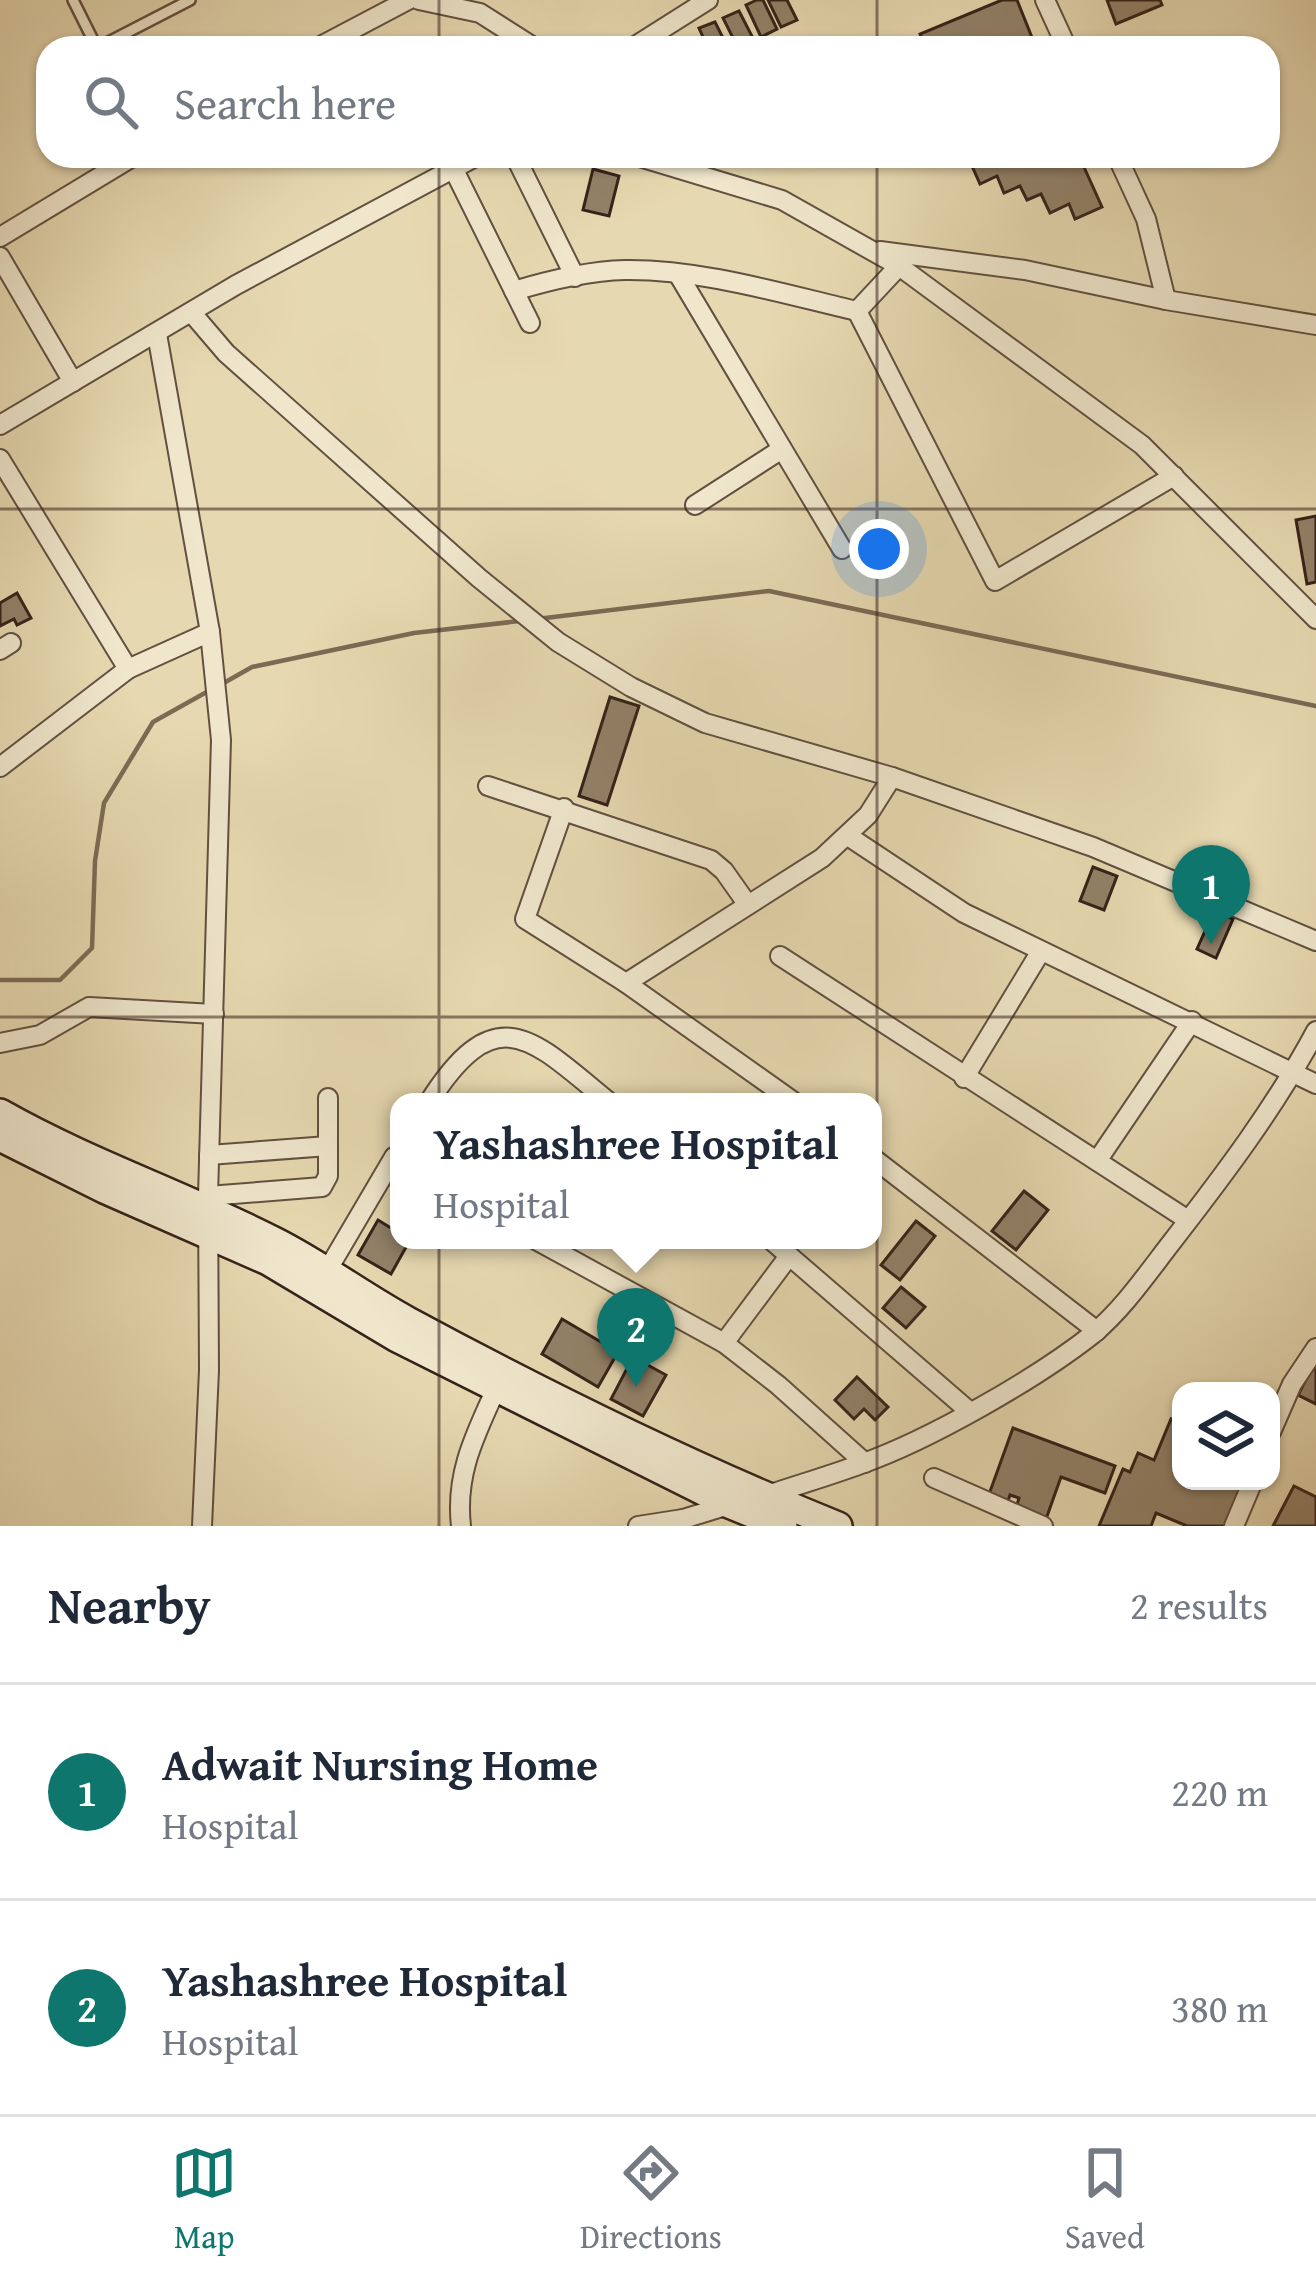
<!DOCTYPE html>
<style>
body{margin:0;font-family:"Gentium Book Plus",serif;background:#f2f2f3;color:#1f2937}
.controls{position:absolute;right:36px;bottom:36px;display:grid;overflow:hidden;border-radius:24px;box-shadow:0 3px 9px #0004}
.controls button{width:108px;height:108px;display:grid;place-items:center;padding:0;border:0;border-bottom:3px solid #e0e1e3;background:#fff;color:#1f2937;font:60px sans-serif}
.you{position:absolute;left:879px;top:549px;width:42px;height:42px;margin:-30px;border:9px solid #fff;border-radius:50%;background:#1a73e8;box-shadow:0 0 0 18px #1a73e833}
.badge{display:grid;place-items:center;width:78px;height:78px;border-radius:50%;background:#0f766e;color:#fff;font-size:39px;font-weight:700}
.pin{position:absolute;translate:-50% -99px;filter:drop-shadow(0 3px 6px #0008)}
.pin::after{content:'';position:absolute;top:63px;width:42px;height:36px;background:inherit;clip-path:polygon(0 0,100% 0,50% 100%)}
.popup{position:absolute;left:390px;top:1093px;width:492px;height:156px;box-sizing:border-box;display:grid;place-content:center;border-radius:24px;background:#fff;filter:drop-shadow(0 3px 9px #0005);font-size:39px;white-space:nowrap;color:#747a83}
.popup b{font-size:45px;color:#1f2937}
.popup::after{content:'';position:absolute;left:50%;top:100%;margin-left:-24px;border:24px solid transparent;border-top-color:#fff}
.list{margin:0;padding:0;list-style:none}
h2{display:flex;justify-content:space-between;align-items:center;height:156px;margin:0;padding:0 48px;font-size:51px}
h2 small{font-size:39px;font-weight:400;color:#747a83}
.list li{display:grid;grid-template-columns:78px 1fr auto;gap:36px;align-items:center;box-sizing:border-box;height:216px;padding:0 48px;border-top:3px solid #e0e1e3}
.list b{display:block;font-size:45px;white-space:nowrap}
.list p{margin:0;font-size:39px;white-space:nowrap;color:#747a83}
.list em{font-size:39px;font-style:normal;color:#747a83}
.icon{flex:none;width:66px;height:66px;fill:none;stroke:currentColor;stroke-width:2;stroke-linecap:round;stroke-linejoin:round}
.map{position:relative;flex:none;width:1316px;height:1526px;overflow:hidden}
.search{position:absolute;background:#fff;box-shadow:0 3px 9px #0004;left:36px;right:36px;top:36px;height:132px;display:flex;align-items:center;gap:30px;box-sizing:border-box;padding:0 42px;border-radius:36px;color:#747a83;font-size:45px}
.sheet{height:588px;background:#fff}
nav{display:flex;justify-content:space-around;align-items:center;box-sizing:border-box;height:168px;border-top:3px solid #e0e1e3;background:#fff;font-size:33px;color:#747a83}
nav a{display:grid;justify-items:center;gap:6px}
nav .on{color:#0f766e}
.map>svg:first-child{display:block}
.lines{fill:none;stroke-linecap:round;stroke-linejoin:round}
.stream{stroke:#7c6a55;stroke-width:4.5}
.building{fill:#928168;stroke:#36221a;stroke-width:3}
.lane-casing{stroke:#625040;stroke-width:14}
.street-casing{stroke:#625040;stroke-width:22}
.secondary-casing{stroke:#36221a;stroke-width:32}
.lane{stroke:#efe6cc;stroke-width:9}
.street{stroke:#efe6cc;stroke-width:18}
.secondary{stroke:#efe6cc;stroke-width:27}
.grid{fill:none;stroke:#36221a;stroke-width:3;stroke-opacity:0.55}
</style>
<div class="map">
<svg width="1316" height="1526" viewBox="0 0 1316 1526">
<rect width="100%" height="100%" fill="#e6d8b0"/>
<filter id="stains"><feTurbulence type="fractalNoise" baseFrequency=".00167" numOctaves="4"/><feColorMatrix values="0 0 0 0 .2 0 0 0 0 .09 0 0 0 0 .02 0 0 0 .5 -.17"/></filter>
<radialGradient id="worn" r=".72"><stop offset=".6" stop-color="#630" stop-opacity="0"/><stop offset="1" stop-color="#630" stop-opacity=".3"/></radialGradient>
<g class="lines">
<g class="stream">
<path d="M537,619L769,591L1316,706"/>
<path d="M222,684L252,667L414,633L520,621"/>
<path d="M0,980H60L92,948L95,861L104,803L153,722L212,689"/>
</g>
</g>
<g class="building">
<path d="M757,0H763L777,29L761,37L746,5Z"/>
<path d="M768,0H787L797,20L781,27Z"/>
<path d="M1002,0H1017L1035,45L1028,48H909L923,42L920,34Z"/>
<path d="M1107,0H1160L1162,5L1116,24Z"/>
<path d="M739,11L755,42L743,48H738L723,18Z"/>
<path d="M715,22L728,48H708L699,28Z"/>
<path d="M1079,156L1102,207L1075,219L1069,204L1050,213L1041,194L1027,200L1020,186L1004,193L997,176L980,184L968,157Z"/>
<path d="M593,169L619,176L609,216L583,210Z"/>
<path d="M1316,516V582L1307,584L1296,520Z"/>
<path d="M17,593L31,618L17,625L14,619L0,626V603Z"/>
<path d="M610,697L639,706L607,805L579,796Z"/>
<path d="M1093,867L1117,876L1104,910L1080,901Z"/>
<path d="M1214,911L1233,919L1216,958L1197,949Z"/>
<path d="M1024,1191L1048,1210L1016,1250L992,1231Z"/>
<path d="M378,1220L399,1233V1240H410L391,1274L358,1255Z"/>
<path d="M916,1221L935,1236L900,1280L881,1265Z"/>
<path d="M901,1287L925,1307L906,1328L883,1308Z"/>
<path d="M562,1319L618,1352L598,1387L542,1354Z"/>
<path d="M633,1357L666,1375L643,1416L611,1399Z"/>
<path d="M1312,1368L1316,1370V1404L1298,1395Z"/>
<path d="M857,1377L888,1407L875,1420L864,1409L854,1419L835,1400Z"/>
<path d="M1171,1419L1181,1423V1481H1247L1228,1526H1187L1156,1513L1151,1526H1099L1123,1469L1130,1472L1138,1453L1154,1460Z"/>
<path d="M1013,1428L1115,1466L1105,1493L1061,1477L1046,1519L1016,1508L1019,1498L1010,1495L1007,1504L988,1497Z"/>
<path d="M1294,1486L1316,1497V1526H1273Z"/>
</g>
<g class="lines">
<g class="lane-casing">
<path id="lane" d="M73,0L97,48L190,0"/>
</g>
<g class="street-casing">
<g id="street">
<path d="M419,0L480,13L535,48"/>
<path d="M1045,0L1067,48"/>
<path d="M317,48L408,0"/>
<path d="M632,48L708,0"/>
<path d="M515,156L575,277"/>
<path d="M636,156L782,200L899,266L1142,445L1316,619"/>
<path d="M1117,156L1146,219L1166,300"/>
<path d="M454,170L530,323"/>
<path d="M0,237L134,156"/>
<path d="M880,251L1025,270L1166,300L1316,325"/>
<path d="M0,257L73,382"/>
<path d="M678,274L842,549"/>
<path d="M514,291C550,280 588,271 625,270C702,269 783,294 857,311L899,266"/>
<path d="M857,311L995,581L1174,476"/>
<path d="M191,312L226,353L479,578L558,642L631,687L705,723L892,777L1093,847L1316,941"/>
<path d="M157,334L210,632L221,740L208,1196L209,1370L202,1526"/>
<path d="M0,425L236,285L477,156"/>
<path d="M0,459L128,669L210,632"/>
<path d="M695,505L782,449"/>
<path d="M0,650L11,643"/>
<path d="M0,767L128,669"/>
<path d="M488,786L711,860L724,871L748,905"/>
<path d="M564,808L525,919L626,983L822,858L868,815L892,777"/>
<path d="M848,836L964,913L1316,1084"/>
<path d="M780,956L1188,1220"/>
<path d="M626,983L794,1102"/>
<path d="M0,1043L40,1035L89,1007L214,1014"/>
<path d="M964,1078L1041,951"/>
<path d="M429,1102C497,995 533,1040 609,1102"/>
<path d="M209,1155L328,1146"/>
<path d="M873,1158L1097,1331"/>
<path d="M1097,1161L1192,1021"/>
<path d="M208,1196L322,1187L328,1176V1098"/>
<path d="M536,1240L724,1343L778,1385L865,1463"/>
<path d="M771,1240L969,1411"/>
<path d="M324,1276L394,1157"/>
<path d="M724,1343L789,1256"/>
<path d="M1271,1432L1292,1384L1316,1348"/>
<path d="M934,1478L1043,1526"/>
<path d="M765,1496C797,1485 829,1476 861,1464C929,1440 1036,1379 1093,1334C1123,1309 1147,1274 1171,1243C1223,1176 1276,1106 1316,1031"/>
<path d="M461,1526C455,1474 475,1435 496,1389"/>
<path d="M638,1526L683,1519"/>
<path d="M685,1526L683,1519L732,1504"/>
<path d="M1234,1526L1253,1481"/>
</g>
</g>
<g class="secondary-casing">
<g id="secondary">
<path d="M0,1113C88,1163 184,1195 274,1241C320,1264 362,1296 408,1321C547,1396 691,1467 838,1526"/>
<path d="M0,1137L104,1189L268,1261L397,1338L729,1504L783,1526"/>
</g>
</g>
<use href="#lane" class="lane"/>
<use href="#street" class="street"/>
<use href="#secondary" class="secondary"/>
</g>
<path class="grid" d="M439,0V48M877,0V48M439,156V1526M877,156V1526M0,509H1316M0,1017H1316"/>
<rect width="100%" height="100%" filter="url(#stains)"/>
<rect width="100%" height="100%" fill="url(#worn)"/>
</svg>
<div class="controls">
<button><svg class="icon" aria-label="layers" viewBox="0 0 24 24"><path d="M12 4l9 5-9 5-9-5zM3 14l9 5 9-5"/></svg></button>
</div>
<div class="you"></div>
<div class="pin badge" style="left:1211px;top:944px">1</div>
<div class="pin badge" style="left:636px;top:1387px">2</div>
<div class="popup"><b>Yashashree Hospital</b>Hospital</div>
<div class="search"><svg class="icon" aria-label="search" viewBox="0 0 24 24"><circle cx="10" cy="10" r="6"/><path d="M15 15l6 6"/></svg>Search here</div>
</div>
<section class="sheet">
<h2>Nearby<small>2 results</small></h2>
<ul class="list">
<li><span class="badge">1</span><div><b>Adwait Nursing Home</b><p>Hospital</p></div><em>220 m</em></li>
<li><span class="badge">2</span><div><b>Yashashree Hospital</b><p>Hospital</p></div><em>380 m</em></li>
</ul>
</section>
<nav>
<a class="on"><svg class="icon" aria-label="map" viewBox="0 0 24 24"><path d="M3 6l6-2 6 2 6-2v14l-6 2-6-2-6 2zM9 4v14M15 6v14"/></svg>Map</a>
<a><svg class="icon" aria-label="directions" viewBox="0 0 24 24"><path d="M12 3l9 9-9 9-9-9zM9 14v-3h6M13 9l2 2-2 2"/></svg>Directions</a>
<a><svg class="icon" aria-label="saved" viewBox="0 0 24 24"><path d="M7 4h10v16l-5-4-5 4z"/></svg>Saved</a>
</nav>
